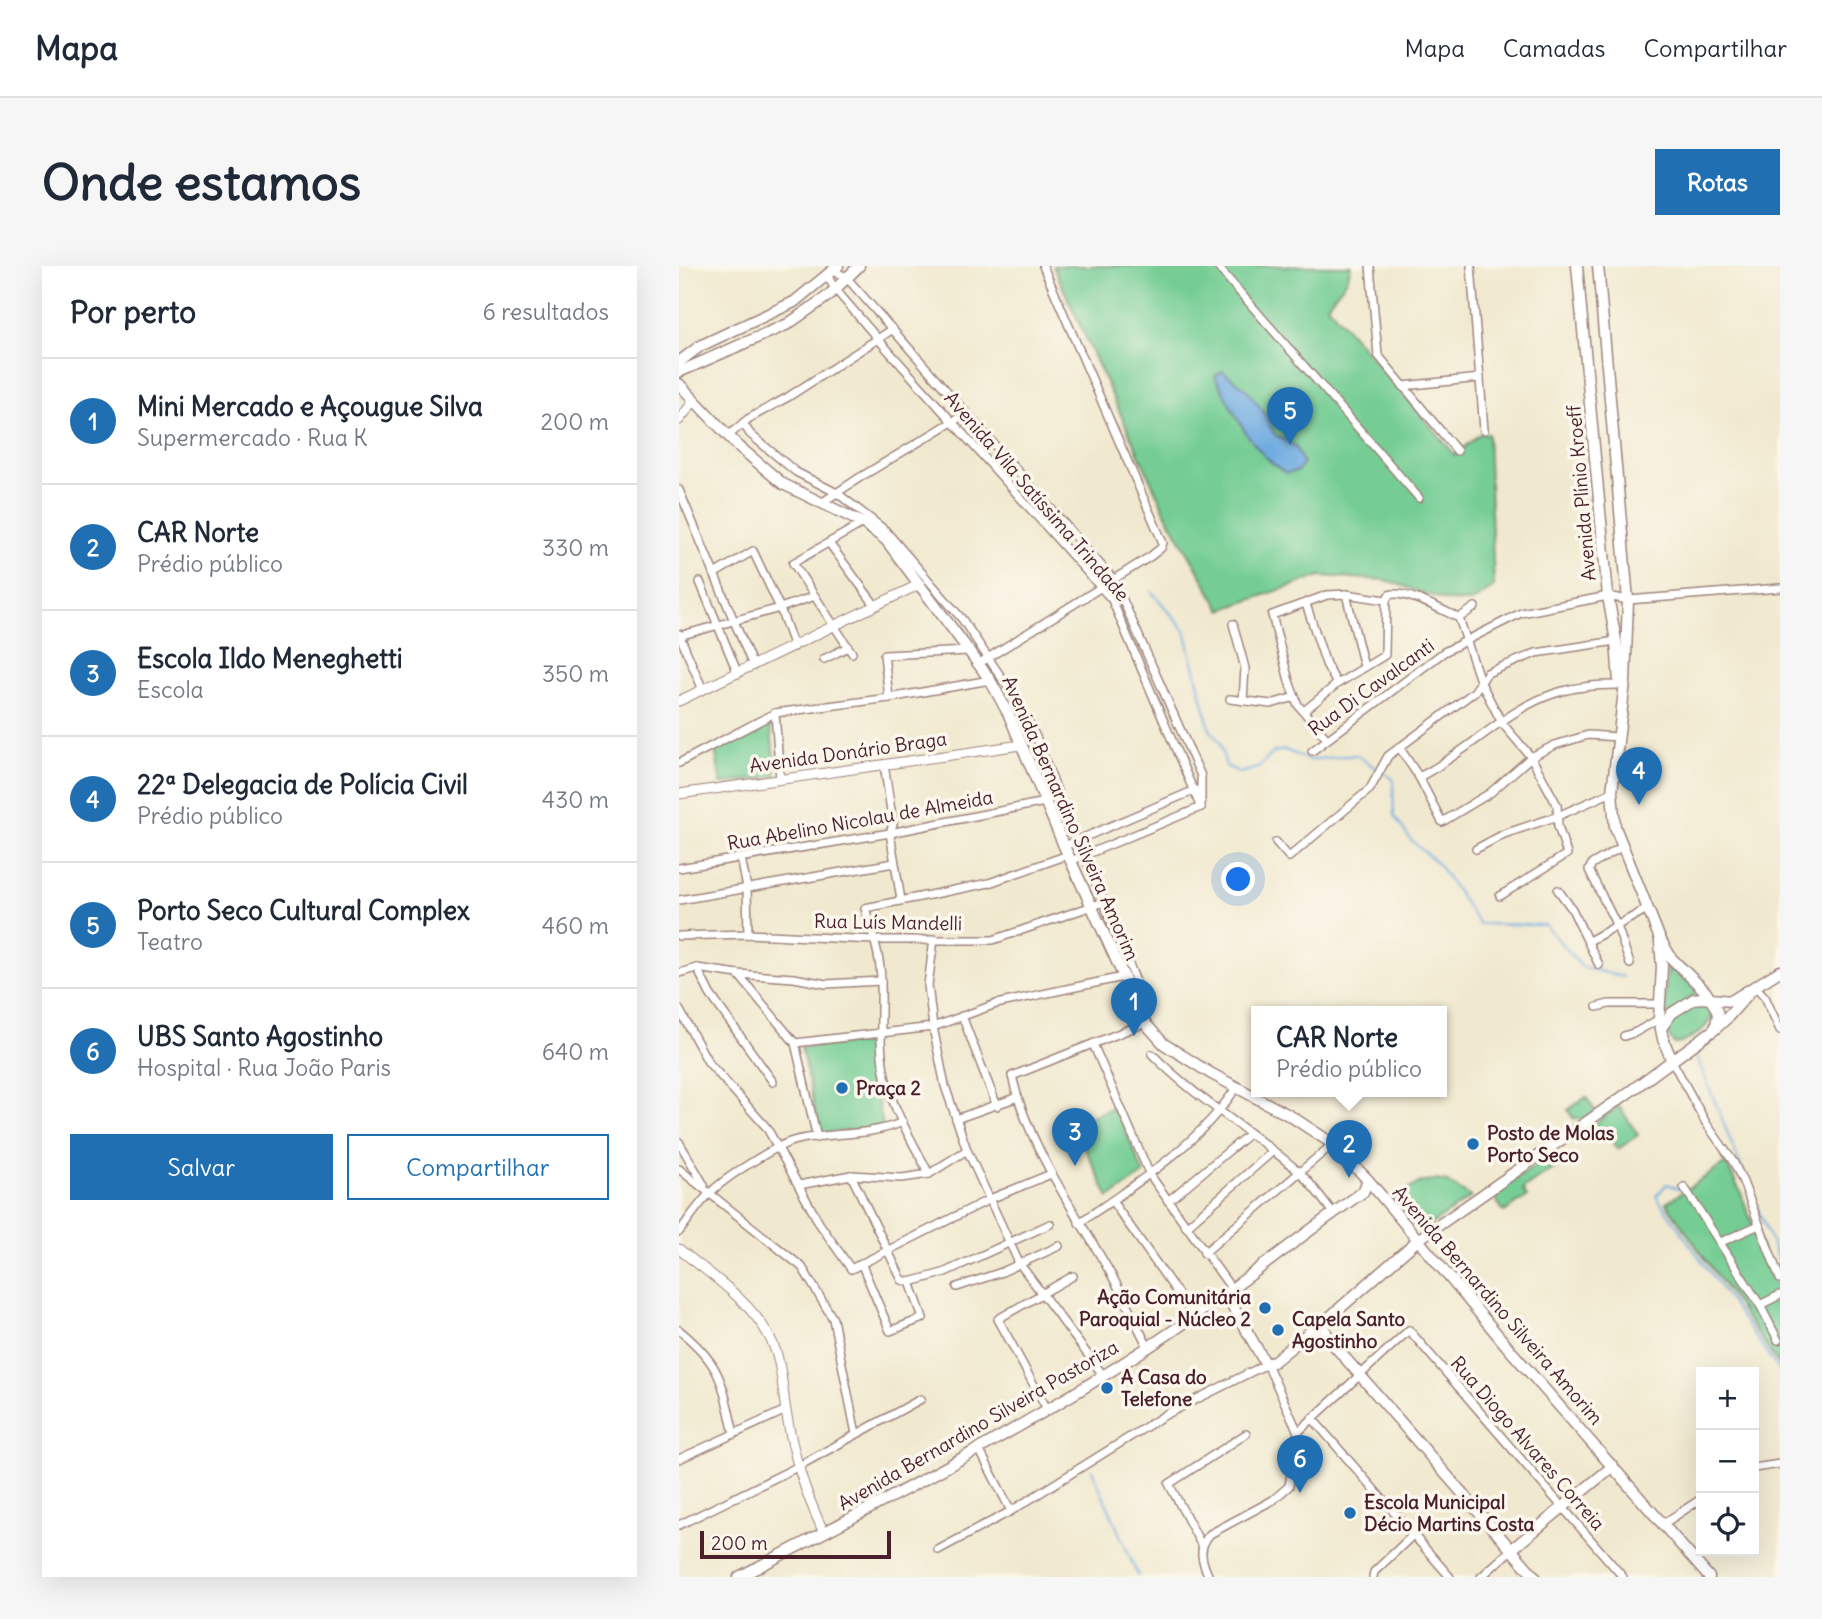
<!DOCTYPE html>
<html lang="pt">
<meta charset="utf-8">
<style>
body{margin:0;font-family:Delius,sans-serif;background:#f6f6f7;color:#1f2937}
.controls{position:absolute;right:21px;bottom:21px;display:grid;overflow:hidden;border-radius:0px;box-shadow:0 7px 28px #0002}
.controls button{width:63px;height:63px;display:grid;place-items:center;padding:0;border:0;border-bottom:2px solid #e0e1e3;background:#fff;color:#1f2937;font:35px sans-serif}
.scale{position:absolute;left:21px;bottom:18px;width:191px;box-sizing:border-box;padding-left:7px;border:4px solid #4a1f2b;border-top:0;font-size:19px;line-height:24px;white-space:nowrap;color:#4a1f2b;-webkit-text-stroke:5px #fbf7ec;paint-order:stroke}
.you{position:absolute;left:560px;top:614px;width:24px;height:24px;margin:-18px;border:5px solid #fff;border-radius:50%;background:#1a73e8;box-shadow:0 0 0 10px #1a73e833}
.badge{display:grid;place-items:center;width:46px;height:46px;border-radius:50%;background:#1f6fb2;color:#fff;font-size:23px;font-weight:700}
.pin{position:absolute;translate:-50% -58px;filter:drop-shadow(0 2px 4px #0008)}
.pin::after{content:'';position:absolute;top:37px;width:24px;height:21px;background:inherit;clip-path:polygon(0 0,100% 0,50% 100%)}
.popup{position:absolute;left:572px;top:740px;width:196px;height:91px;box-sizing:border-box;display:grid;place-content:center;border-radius:0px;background:#fff;filter:drop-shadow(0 2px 5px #0005);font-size:23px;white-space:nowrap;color:#747a83}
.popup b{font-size:26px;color:#1f2937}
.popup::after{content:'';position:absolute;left:50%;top:100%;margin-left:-14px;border:14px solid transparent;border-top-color:#fff}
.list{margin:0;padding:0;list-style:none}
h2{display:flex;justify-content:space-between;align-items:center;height:91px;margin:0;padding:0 28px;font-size:30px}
h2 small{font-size:23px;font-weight:400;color:#747a83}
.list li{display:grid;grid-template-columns:46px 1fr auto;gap:21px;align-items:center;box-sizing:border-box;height:126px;padding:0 28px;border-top:2px solid #e0e1e3}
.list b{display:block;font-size:26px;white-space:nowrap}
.list p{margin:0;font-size:23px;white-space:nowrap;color:#747a83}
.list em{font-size:23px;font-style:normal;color:#747a83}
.actions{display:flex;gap:14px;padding:21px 28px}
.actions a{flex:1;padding:16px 0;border:2px solid #1f6fb2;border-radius:0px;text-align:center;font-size:24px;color:#1f6fb2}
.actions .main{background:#1f6fb2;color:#fff}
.icon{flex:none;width:38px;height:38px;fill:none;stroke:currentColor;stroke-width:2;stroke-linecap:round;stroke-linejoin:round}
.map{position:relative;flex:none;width:1101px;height:1311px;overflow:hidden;border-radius:0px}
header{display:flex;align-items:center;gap:42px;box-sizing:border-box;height:98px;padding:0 35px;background:#fff;border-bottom:2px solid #e0e1e3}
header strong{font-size:33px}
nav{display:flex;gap:38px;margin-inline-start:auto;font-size:24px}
.intro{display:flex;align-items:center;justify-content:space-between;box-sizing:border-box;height:168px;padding:0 42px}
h1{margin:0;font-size:49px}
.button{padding:18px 32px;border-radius:0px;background:#1f6fb2;color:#fff;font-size:24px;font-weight:700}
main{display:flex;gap:42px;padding:0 42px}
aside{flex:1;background:#fff;border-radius:0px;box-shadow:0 7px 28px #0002}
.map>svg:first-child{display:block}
.green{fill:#74cd94;stroke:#5f7660;stroke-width:2}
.water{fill:#70ace1;stroke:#5d6686;stroke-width:2}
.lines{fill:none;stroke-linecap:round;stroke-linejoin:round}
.stream{stroke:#70ace1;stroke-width:2}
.minor-casing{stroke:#9e847d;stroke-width:10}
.tertiary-casing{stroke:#9e847d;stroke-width:11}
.secondary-casing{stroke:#9e847d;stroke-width:13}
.minor{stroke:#fff;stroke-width:7}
.tertiary{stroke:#fff;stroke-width:9}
.secondary{stroke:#fff;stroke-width:10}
.poi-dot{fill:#1f6fb2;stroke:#fbf7ec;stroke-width:2.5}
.labels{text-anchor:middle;stroke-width:7;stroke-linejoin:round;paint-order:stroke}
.street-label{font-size:19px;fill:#4a1f2b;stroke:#fbf7ec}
.poi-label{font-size:19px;font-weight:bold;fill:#4a1f2b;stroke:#fbf7ec;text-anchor:start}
</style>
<header>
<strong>Mapa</strong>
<nav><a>Mapa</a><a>Camadas</a><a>Compartilhar</a></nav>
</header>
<div class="intro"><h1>Onde estamos</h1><a class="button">Rotas</a></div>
<main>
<aside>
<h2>Por perto<small>6 resultados</small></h2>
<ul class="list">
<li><span class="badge">1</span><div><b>Mini Mercado e Açougue Silva</b><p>Supermercado · Rua K</p></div><em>200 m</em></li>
<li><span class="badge">2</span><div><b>CAR Norte</b><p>Prédio público</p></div><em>330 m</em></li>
<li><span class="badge">3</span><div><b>Escola Ildo Meneghetti</b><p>Escola</p></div><em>350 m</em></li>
<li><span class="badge">4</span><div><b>22ª Delegacia de Polícia Civil</b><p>Prédio público</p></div><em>430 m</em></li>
<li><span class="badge">5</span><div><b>Porto Seco Cultural Complex</b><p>Teatro</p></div><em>460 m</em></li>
<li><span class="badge">6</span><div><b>UBS Santo Agostinho</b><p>Hospital · Rua João Paris</p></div><em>640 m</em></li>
</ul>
<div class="actions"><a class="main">Salvar</a><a>Compartilhar</a></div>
</aside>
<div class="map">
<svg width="1101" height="1311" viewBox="0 0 1101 1311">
<rect width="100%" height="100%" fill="#fbf7ec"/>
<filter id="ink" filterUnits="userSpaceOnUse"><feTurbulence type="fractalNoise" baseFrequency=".0143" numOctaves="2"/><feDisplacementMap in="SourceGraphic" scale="14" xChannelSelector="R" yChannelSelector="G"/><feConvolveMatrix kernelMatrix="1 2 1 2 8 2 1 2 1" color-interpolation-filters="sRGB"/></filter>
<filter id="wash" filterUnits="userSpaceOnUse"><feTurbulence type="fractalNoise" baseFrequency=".00686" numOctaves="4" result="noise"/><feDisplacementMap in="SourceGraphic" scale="28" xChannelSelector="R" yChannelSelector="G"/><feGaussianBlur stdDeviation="1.57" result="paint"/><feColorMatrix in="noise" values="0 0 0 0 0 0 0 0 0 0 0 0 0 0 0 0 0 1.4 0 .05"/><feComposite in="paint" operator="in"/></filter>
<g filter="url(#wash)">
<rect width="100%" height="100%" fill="#f1e9cf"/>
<g class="green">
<path d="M374,0H672L668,14L648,39L776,189L802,167L809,168L815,321L792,336L768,335L706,314L641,310L542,344L488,250Z"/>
<path d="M91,455L97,510L42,518L36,483Z"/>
<path d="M989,701L1012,717L1017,725L1016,729L986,751L985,739Z"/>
<path d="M1019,737C1055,743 1013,777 996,778C976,761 1004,744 1019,737Z"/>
<path d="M186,777L204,860L141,868L122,781Z"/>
<path d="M907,831L917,846L905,854L894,852L889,844Z"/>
<path d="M940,840L959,869L939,883L928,869L917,875L909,863Z"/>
<path d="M436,841L465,908L430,932L394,857Z"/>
<path d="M870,890L879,900L845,922L844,925L848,931L825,946L814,929Z"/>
<path d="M1047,897L1061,925L1101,1032V1100L987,937Z"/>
<path d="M757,914L768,916L792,931L747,962L737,961L712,934L740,917Z"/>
</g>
<path class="water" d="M544,105L567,123L587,149L596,169L616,180L624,197L619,205L606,207C568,181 557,149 536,110Z"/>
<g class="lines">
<g class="stream">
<path d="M473,326L506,364L531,464L540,475L547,500L561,507L579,502L595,486L606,484L630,494L677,489L697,502"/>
<path d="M702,505L714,513L715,550L732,574L760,599L800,658L866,659L903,701L944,711"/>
<path d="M1018,791L1101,998"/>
<path d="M1002,924L988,918L977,930L1101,1106"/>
<path d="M413,1204L459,1310"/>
</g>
</g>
</g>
<g filter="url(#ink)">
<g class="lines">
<g class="minor-casing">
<g id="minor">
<path d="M538,0L740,232"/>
<path d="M691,0L699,89L778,185"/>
<path d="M792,0L805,164"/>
<path d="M153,4L167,11L435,314L522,510V541"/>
<path d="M148,9L156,23L199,73L433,334L521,540"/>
<path d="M724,120L801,112"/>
<path d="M64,157L71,168L117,206L158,227L206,264L283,353L337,433L357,471L397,574"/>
<path d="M49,170L69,153L109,131L214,63"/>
<path d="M0,224L74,400"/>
<path d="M144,236L180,212L288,147"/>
<path d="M150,277L196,339"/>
<path d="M35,308L74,285L101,342L115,381"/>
<path d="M21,316L59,408"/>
<path d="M667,328L685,401"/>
<path d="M627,338L647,398L658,418"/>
<path d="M780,352L801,415L823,457L852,491L878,539L879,560L888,588L821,630"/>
<path d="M780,352L796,341"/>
<path d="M554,358L566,402L564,435"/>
<path d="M0,368L24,424"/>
<path d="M0,370L101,342L136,330"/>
<path d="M173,387L114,297L184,257"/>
<path d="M145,393L169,381"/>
<path d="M299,398L472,290L482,282L484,277L364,0"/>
<path d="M210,432L205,389L290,385"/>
<path d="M551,433L592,438L616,431"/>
<path d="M625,445L658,418L706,389L707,334L710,329C725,323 765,345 780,352"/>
<path d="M96,447L101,513"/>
<path d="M648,473L619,439L610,415L593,349L648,329L667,328L707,334"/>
<path d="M720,481L740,511L763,556L811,527L852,491L876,479L909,469L939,471"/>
<path d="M633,485L765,386L842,347L929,330L949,334L1101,322"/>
<path d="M0,497L96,447L210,432L311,414"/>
<path d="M205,498L214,558L211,567L222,634"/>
<path d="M740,511C787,488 828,442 877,427C898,420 918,419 940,419"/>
<path d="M597,576L610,591L691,523L709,490L795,426L808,407L857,387L937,375"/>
<path d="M385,580L516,524"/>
<path d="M944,580L913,598L910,604L938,660L951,698"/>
<path d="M797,583L825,568L879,550L933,526"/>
<path d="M406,590L460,723"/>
<path d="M62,592L68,622L69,668"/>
<path d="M392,595L522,541"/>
<path d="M0,602L211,567L366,536"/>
<path d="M879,624L893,643L920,699"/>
<path d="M0,634L215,597"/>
<path d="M0,670L69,668L195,674H314L425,636"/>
<path d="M255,673L249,719L254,761L266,820L288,884L340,997L424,1109"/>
<path d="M910,675L968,643"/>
<path d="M18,702L31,728L94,816"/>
<path d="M0,707L18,702L59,708L115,712L147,718L202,715"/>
<path d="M59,708L116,777L138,872"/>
<path d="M1076,720L1086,731L1101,764"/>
<path d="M918,741L930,738H979"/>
<path d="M0,743L29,796L88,862L140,957L172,1003L311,933L372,908"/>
<path d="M283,750L318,840"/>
<path d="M466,757L333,810C350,883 397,946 433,1010C446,1033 457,1058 469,1081"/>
<path d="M945,770L957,766L980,753"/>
<path d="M116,777L254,761L317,738L444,711"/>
<path d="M414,778L471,909L552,1022"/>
<path d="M473,788C519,835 571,863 619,905C632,917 643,932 654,947"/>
<path d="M993,795L1027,857L1055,897L1064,916L1101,1013"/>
<path d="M277,853L339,831"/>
<path d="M0,876L25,919"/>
<path d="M0,903L123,1001L154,1053L177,1168"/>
<path d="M250,908C235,878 215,846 207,814C199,781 203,749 202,716C202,691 193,666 186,642L310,617L389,589"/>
<path d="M172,909L223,1014L231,1016L264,1007L371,958"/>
<path d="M120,919L172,909L223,912L250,908L288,884"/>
<path d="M1005,921L1081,1039L1099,1074"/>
<path d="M433,935L514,1049"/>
<path d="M489,935L570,868"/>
<path d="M400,957C457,918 519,879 557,822"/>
<path d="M507,961L594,885"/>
<path d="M0,966C10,953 19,939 30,928C44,913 98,878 118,874C154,866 188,871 224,856"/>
<path d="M1042,976L1080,959"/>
<path d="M525,987L654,878"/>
<path d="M182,997L211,1065L244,1052L231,1016"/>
<path d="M278,1021L323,1006L380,980"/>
<path d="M1081,1039L1101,1029"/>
<path d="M0,1064C43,1099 43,1116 55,1168"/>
<path d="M368,1143L319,1053L394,1010"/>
<path d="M633,1152L771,1311"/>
<path d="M619,1166L730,1064L944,1311"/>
<path d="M300,1183L332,1245"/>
<path d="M0,1193L107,1144"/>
<path d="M1075,1202L1101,1198"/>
<path d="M984,1258L1022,1233"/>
<path d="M0,1259L118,1201L242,1133"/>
<path d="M523,1280L490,1218L567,1168"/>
<path d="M259,1284L332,1245L486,1149L588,1098L619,1166L610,1220L594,1234L531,1268C518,1282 523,1296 530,1311"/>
<path d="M694,1311L695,1306L734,1269"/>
<path d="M802,1311L832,1284"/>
</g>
</g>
<g class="tertiary-casing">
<g id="tertiary">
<path d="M0,154L15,135"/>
<path d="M0,435L241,318"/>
<path d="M0,528L342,479"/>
<path d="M0,983C32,1009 72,1035 91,1072C103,1094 103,1121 107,1145C115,1192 125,1224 145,1267"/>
</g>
</g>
<g class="secondary-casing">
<g id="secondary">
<path d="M898,0L929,330L937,375L940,416"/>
<path d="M919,0L949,334L946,416L933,526L936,561L981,673L993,693L1026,725L1037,742L1039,749L1036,763"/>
<path d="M0,96L21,80L115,36L159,0"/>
<path d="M0,106L109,58L149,30L180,0"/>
<path d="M0,118L58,179L104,218L184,257L207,274L290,385L311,414L330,449L385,580L466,757L485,778L531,807L613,851L654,878L689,914L832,1085L1030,1311"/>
<path d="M981,676L983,701L980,753L984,773L993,795"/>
<path d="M982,762L993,747L1015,733L1022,732L1052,735L1101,705"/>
<path d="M552,1022L553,1039L585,1095L588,1098L594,1096L631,1066L645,1059L652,1050L740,973L942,832L1036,763L1048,752L1076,720"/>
<path d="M645,1059L647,1067L654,1078L856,1311"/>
<path d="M832,1284L934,1200"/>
<path d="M60,1311C198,1239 337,1167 468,1082C543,1034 611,977 684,926L689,914"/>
</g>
</g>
<use href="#minor" class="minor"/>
<use href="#tertiary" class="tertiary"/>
<use href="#secondary" class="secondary"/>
</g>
</g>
<g class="poi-dot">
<circle cx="163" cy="822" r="7"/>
<circle cx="794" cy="878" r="7"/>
<circle cx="586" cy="1042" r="7"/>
<circle cx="599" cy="1064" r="7"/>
<circle cx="428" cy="1122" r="7"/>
<circle cx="671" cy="1247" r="7"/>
</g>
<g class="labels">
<g class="street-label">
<text transform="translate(902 227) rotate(-95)" y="7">Avenida Plínio Kroeff</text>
<text transform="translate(358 230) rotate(49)" y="7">Avenida Vila Satíssima Trindade</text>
<text transform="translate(692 421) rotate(-36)" y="7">Rua Di Cavalcanti</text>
<text transform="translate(169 486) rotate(-8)" y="7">Avenida Donário Braga</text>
<text transform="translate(392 552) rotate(66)" y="7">Avenida Bernardino Silveira Amorim</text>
<text transform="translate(181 554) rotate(-10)" y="7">Rua Abelino Nicolau de Almeida</text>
<text transform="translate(209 656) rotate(1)" y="7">Rua Luís Mandelli</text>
<text transform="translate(819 1039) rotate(49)" y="7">Avenida Bernardino Silveira Amorim</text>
<text transform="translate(299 1159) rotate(-30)" y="7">Avenida Bernardino Silveira Pastoriza</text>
<text transform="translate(849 1177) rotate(49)" y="7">Rua Diogo Alvares Correia</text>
</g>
<g class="poi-label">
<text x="177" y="829">Praça 2</text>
<text x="808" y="874">Posto de Molas<tspan x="808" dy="22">Porto Seco</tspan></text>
<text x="572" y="1038" text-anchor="end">Ação Comunitária<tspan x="572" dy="22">Paroquial - Núcleo 2</tspan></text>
<text x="613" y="1060">Capela Santo<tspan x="613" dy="22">Agostinho</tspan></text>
<text x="442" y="1118">A Casa do<tspan x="442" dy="22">Telefone</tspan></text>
<text x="685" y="1243">Escola Municipal<tspan x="685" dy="22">Décio Martins Costa</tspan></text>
</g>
</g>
</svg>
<div class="controls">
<button>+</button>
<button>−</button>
<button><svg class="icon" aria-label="locate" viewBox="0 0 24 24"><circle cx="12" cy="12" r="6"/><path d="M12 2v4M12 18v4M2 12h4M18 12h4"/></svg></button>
</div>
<div class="scale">200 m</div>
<div class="you"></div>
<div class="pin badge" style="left:455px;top:770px">1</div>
<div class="pin badge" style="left:670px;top:912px">2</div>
<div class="popup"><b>CAR Norte</b>Prédio público</div>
<div class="pin badge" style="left:396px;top:900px">3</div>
<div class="pin badge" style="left:960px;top:539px">4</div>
<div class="pin badge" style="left:611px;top:179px">5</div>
<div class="pin badge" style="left:621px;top:1227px">6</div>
</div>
</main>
